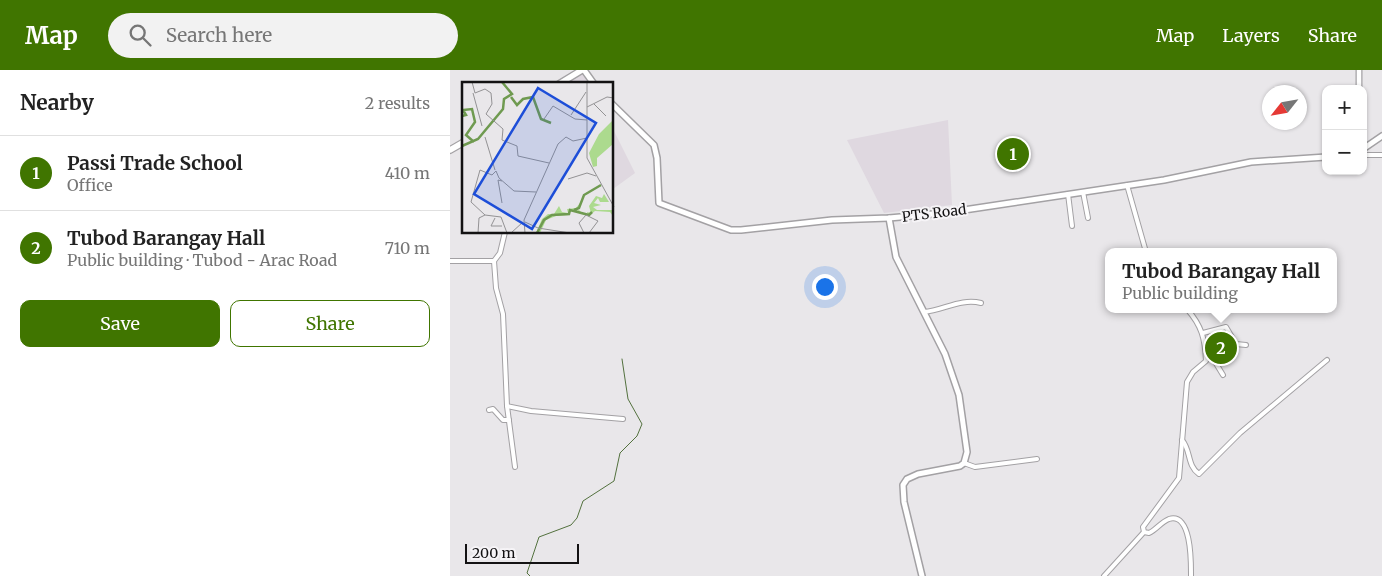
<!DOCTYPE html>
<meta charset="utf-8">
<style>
body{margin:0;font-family:Merriweather,serif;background:#f2f2f2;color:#222}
.controls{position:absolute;right:15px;top:15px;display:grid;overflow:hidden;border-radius:10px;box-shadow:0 1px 4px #0004}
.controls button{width:45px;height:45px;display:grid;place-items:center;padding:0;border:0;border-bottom:1px solid #e0e0e0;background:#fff;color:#222;font:25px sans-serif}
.compass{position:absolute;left:812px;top:15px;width:45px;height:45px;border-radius:50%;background:#fff;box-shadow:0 1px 4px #0004;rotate:239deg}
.scale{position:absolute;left:15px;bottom:12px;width:114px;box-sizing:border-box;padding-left:5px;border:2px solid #131213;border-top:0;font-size:14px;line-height:18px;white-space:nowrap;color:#131213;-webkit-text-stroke:4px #f6f4f7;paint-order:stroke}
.you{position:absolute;left:374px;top:216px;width:18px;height:18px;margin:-12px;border:4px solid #fff;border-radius:50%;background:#1a73e8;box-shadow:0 0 0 8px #1a73e833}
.badge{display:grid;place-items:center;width:32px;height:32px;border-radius:50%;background:#407500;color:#fff;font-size:16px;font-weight:700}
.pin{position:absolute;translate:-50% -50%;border:2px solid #fff;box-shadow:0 1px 5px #0006}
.popup{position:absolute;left:655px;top:178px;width:232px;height:65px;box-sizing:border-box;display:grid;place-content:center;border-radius:10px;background:#fff;filter:drop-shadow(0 1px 4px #0005);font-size:16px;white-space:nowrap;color:#767676}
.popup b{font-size:19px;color:#222}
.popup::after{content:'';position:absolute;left:50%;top:100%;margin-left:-10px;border:10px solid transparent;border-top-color:#fff}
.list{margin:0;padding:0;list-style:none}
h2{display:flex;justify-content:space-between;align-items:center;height:65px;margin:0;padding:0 20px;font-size:21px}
h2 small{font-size:16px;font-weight:400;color:#767676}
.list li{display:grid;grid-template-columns:32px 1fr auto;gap:15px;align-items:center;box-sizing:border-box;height:75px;padding:0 20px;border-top:1px solid #e0e0e0}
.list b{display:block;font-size:19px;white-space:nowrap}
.list p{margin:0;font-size:16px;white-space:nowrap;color:#767676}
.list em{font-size:16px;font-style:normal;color:#767676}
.actions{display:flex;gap:10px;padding:15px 20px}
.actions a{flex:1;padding:11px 0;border:1px solid #407500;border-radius:10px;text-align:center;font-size:18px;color:#407500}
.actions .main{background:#407500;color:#fff}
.icon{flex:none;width:28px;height:28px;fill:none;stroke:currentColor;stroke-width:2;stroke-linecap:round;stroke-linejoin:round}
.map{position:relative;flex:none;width:932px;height:506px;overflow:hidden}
header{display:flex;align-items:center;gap:30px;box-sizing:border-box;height:70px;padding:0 25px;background:#407500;color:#fff}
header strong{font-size:24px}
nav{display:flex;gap:28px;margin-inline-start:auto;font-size:18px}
.search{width:350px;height:45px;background:#f2f2f2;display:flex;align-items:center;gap:12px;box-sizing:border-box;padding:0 18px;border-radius:28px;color:#767676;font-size:19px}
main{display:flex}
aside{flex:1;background:#fff}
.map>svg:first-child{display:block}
.built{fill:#dfd8e0}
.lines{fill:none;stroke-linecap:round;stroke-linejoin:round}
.stream{stroke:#53713e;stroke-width:1}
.minor-casing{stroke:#a3a1a4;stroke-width:6}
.tertiary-casing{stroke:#a3a1a4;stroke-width:7}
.secondary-casing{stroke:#a3a1a4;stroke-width:8}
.trunk-casing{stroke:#a3a1a4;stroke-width:8}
.minor{stroke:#fff;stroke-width:4}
.tertiary{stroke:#fff;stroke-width:4.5}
.secondary{stroke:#fff;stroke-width:5}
.trunk{stroke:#fff;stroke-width:5.5}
.labels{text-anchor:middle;stroke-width:4;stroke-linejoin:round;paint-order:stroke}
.street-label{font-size:14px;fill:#131213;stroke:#f6f4f7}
.inset-river{fill:none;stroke:#6f9a50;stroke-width:2.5}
.inset-road{fill:none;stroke:#939294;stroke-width:1}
.view{fill:#1d4ed8;fill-opacity:0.15;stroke:#1d4ed8;stroke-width:2.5}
.inset-edge{fill:none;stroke:#131213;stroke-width:2.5}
</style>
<header>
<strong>Map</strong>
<div class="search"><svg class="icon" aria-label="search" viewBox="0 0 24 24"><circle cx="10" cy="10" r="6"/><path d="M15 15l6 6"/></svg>Search here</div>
<nav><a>Map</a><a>Layers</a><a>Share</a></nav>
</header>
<main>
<aside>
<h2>Nearby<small>2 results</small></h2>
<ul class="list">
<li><span class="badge">1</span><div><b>Passi Trade School</b><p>Office</p></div><em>410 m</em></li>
<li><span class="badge">2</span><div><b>Tubod Barangay Hall</b><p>Public building · Tubod - Arac Road</p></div><em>710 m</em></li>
</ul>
<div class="actions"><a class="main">Save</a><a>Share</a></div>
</aside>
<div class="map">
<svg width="932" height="506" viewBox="0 0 932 506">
<rect width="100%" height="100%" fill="#e9e7ea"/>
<g class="built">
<path d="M131,2L141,14H110Z"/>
<path d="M498,50L502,135L434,143L397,70Z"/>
<path d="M162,57L185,103L163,119H162Z"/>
</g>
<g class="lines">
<path class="stream" d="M80,506L77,503L89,467L121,455L127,448L133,431L164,411L170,383L187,366L192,354L178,329L172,289"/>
<g class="minor-casing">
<g id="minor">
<path d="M913,85H932"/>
<path d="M677,115L696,182"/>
<path d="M633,122L638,148"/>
<path d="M618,124L622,156"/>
<path d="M55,162L50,183L44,191L46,218L53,244L57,336L81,341L173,349"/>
<path d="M0,191H44"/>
<path d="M737,239C752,256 755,269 756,291L743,302L737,312L729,408L693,457L694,462L699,463C706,460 711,452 719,449C742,442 741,493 741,506"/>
<path d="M474,242C494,240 511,228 531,233"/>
<path d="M753,263L776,257L786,274L796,275"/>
<path d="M756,277L773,305"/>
<path d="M57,336L65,397"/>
<path d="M39,340L43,339L53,350H59"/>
<path d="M732,370C741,380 737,396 749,404L790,363L877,290"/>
<path d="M514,393L525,397L587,389"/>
<path d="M654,506L694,462"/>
</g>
</g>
<g class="tertiary-casing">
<g id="tertiary">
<path d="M909,0V19"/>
<path d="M913,63L914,78"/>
</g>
</g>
<g class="secondary-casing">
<g id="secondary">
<path d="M134,0L144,14"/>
<path d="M162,34L204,75L207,88L209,133L281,160H291L382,150L439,148L494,143L714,110L801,92L876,87"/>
<path d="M913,79L932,66"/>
<path d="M439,148L446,187L495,284L509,325L517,382L514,393L510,396L468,404L457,409L453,415L454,432L472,506"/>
</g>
</g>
<g class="trunk-casing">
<g id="trunk">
<path d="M109,14L132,0"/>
<path d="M0,80L14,72"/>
</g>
</g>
<use href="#minor" class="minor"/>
<use href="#tertiary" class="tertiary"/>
<use href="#secondary" class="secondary"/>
<use href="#trunk" class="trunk"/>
</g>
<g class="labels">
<g class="street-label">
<text transform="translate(484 143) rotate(-7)" y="5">PTS Road</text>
</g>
</g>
<g transform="translate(12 12)">
<rect width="151" height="151" fill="#e9e7ea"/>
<path d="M151,38V62L135,76V84L131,85L127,71L137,52ZM142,112L147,120H138L136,116L132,121L139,123L131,125L135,128H151V134L148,130L133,129L127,134L126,133L125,130L129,131L127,124L134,114L140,116ZM118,121V126L113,129L117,128L121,132L109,128L107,133L94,134L84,138L78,151H74L80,137L86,132H92L97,124L100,130L106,131L105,127L114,126Z" fill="#acda8e"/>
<path class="inset-river" d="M49,15L55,23L61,17L71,15L79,37L89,41M0,34L4,33L1,28L10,27L13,40L4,53L12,60M0,64L16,57L41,27L42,17L50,12L40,0M112,128L117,126L122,113L139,103M75,151L82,138L90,133L107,132L108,128L127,133L130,130"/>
<path class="inset-road" d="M10,0L13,11L23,7L29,11L30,22L24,32L41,47L40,58L55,64L56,74L87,81M125,0V76L152,125M11,11L20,44M132,22L144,34M125,25L145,15L152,16M109,33L124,10M82,37L91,24L113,37L125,38M23,55L33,88M106,97L125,91L134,94M40,99L36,98L40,121M23,133L9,120L18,88L30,93L34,89L37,96L52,109L74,110M23,133L39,135L45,151M33,136L29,144H40M63,140L76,146L108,151M16,151L17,136L23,133M49,151L61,140M63,151L62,138L96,62L104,55L111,59L125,56M122,151L117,141L124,133L136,139L127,151"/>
<path class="view" d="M76,6L134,41L70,147L12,112Z"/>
<rect width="151" height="151" class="inset-edge"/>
</g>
</svg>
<div class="controls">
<button>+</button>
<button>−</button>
</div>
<svg class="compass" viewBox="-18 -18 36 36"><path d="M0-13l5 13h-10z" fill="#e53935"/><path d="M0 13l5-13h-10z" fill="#767676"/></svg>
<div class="scale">200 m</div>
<div class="you"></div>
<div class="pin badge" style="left:563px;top:84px">1</div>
<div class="pin badge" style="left:771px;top:278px">2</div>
<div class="popup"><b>Tubod Barangay Hall</b>Public building</div>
</div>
</main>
